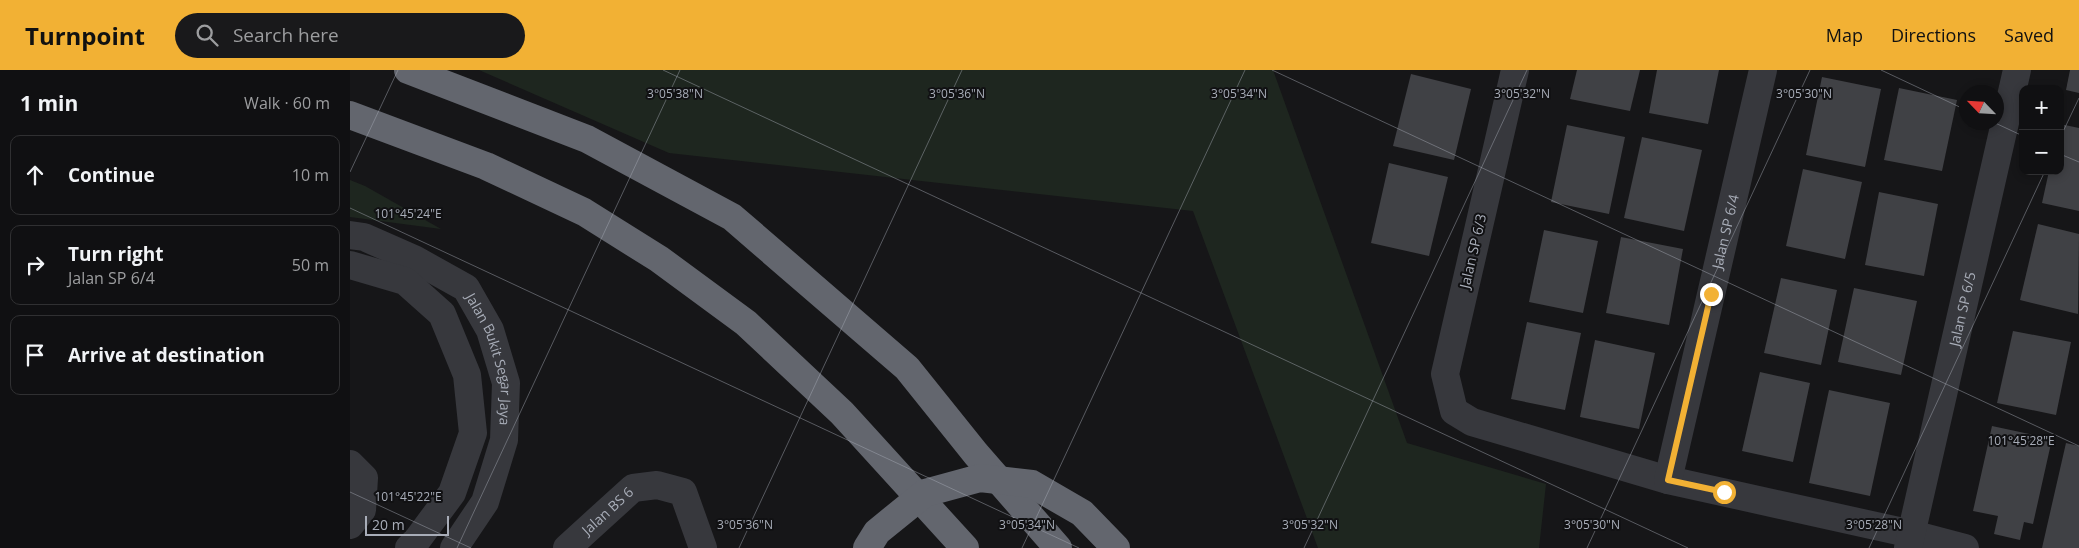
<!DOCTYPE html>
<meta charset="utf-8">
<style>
body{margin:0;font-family:"Open Sans",sans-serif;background:#19191b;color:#f1f3f6}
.controls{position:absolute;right:15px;top:15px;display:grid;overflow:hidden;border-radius:10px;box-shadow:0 2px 8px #0003}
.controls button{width:45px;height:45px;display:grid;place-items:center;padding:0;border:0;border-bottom:1px solid #303032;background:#101012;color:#f1f3f6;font:25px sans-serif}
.compass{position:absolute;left:1609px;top:15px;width:45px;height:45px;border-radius:50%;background:#101012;box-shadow:0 2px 8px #0003;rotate:295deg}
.scale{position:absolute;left:15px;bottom:12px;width:84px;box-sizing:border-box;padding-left:5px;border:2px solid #a8adb8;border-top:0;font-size:14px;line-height:18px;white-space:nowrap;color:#a8adb8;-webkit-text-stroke:4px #111113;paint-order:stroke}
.stop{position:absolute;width:15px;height:15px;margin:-11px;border:4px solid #f2b134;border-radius:50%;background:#fff}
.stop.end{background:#f2b134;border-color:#fff;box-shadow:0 1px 5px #0008}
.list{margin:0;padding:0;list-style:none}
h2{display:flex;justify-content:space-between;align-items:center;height:65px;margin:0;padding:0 20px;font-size:21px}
h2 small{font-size:16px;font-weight:400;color:#9c9d9f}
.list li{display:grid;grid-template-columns:32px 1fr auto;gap:15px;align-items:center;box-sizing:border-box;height:80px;margin:0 10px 10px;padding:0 10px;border:1px solid #303032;border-radius:10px}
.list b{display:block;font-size:19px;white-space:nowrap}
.list p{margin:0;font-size:16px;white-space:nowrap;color:#9c9d9f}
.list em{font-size:16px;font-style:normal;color:#9c9d9f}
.icon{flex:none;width:28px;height:28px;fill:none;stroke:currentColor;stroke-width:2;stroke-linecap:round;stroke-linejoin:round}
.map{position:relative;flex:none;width:1729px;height:478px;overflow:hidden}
header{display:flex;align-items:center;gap:30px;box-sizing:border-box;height:70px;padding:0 25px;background:#f2b134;color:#111}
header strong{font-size:24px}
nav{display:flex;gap:28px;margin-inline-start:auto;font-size:18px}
.search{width:350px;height:45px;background:#19191b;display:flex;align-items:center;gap:12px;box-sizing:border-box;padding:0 18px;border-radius:28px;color:#9c9d9f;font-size:19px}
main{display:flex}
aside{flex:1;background:#101012}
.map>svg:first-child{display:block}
.green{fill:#1e261f}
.building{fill:#404145}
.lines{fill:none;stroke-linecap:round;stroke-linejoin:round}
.minor{stroke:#37383d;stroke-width:28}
.highway{stroke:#63666e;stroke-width:28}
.highway-bridge{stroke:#63666e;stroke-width:28}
.route{stroke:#f2b134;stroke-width:6}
.ticks{fill:none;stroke:#a8adb8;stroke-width:1;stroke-opacity:0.45}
.labels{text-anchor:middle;stroke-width:4;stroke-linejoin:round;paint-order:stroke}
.street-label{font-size:14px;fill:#a8adb8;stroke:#111113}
.ticks-label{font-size:12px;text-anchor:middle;fill:#a8adb8;stroke:#111113;stroke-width:4;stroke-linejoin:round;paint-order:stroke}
</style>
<header>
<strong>Turnpoint</strong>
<div class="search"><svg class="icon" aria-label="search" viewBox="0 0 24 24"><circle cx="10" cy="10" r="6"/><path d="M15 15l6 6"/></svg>Search here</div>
<nav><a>Map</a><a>Directions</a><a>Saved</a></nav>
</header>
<main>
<aside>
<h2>1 min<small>Walk · 60 m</small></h2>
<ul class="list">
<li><svg class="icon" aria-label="ahead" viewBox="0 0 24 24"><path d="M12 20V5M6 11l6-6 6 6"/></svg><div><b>Continue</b></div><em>10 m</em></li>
<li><svg class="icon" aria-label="right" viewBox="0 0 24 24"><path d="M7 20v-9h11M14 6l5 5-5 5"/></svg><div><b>Turn right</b><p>Jalan SP 6/4</p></div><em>50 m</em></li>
<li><svg class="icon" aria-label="arrive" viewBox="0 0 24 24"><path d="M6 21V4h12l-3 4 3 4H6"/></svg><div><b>Arrive at destination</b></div></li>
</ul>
</aside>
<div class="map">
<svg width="1729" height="478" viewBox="0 0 1729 478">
<rect width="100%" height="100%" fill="#161618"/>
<g class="green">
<path d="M129,0H923L1057,373L1196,414L1189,478H968L843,141L319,83Z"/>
<path d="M0,110L15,116L91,159L0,147Z"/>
</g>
<g class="building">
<path d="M1227,0H1290L1280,41L1220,29Z"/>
<path d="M1307,0H1369L1358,54L1299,43Z"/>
<path d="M1720,0H1729V23L1716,20Z"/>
<path d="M1061,4L1121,19L1104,90L1043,76Z"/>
<path d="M1472,7L1531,19L1515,97L1456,85Z"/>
<path d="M1549,18L1607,30L1592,101L1534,90Z"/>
<path d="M1710,54L1729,58V141L1692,133L1699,101H1710Z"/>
<path d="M1217,55L1275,67L1259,144L1201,132Z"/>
<path d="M1292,67L1352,80L1334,161L1274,148Z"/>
<path d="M1039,93L1098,107L1079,186L1021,173Z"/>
<path d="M1453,99L1512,112L1495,189L1436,176Z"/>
<path d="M1529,122L1588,134L1574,206L1515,195Z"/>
<path d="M1688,154L1729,164L1728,244L1670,230Z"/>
<path d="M1194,160L1248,171L1233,243L1179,232Z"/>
<path d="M1271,167L1333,179L1319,255L1256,243Z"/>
<path d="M1431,208L1487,220L1471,295L1414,283Z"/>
<path d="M1504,218L1567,231L1551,305L1488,292Z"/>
<path d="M1177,252L1231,263L1215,340L1161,329Z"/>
<path d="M1663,261L1721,272L1706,345L1647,333Z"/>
<path d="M1245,270L1305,283L1289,359L1230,347Z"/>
<path d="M1410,302L1460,313L1443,392L1392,381Z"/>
<path d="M1479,320L1540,333L1520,426L1459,413Z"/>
<path d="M1642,356L1702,369L1683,454L1674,452L1670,470L1644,464L1648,446L1623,441Z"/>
<path d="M1716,373L1729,376V478H1692Z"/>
</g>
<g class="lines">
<g class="minor">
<path d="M1165,0L1095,304L1104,341L1122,352L1318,410L1562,464L1615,478"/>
<path id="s1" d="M0,165L14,167L64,189L116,218L140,260L156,313L154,370L135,432L104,478"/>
<path d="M0,195L55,211L92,244L117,305L123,363L102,423L67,470L59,478"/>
<path d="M0,394L14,408L12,440L0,455"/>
<path id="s2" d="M1318,410L1413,0"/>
<path id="s3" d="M217,478L283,418L307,415L333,422L353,478"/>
<path id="s4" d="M1558,478L1667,0"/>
</g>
<g class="highway">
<path d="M58,0L237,69L382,147L557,298L626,384L708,478"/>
<path d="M0,45L136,96L234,142L309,189L396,253L492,343L615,478"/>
</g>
<path class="highway-bridge" d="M517,478L527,462L575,423L630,408L682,414L732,443L766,478"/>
</g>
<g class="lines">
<path class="route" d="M1361,224L1318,410L1374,422"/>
</g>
<path class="ticks" d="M313,0L1338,478M922,0L1729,376M1531,0L1616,40M1643,52L1673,66M1710,68L1729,28M1710,84L1729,92M0,102L48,0M0,138L729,478M0,422L121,478M107,478L330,0M389,478L612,0M672,478L895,0M954,478L1177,0M1237,478L1460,0M1519,478L1695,101"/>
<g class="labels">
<g class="street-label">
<text dy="5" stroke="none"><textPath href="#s2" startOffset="255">Jalan SP 6/4</textPath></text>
<text transform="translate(1123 181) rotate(-77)" y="5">Jalan SP 6/3</text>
<text dy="5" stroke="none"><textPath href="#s4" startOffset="245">Jalan SP 6/5</textPath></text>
<text dy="5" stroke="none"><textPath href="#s1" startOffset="205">Jalan Bukit Segar Jaya</textPath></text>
<text dy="5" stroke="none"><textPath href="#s3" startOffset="55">Jalan BS 6</textPath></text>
</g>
</g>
<g class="ticks-label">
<text x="325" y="28">3°05'38"N</text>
<text x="607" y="28">3°05'36"N</text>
<text x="889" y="28">3°05'34"N</text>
<text x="1172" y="28">3°05'32"N</text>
<text x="1454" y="28">3°05'30"N</text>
<text x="58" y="148">101°45'24"E</text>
<text x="1671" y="375">101°45'28"E</text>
<text x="58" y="431">101°45'22"E</text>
<text x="395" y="459">3°05'36"N</text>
<text x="677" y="459">3°05'34"N</text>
<text x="960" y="459">3°05'32"N</text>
<text x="1242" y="459">3°05'30"N</text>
<text x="1524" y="459">3°05'28"N</text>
</g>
</svg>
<div class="controls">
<button>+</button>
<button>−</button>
</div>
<svg class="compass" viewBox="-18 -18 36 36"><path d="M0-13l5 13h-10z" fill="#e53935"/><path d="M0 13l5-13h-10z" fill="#9c9d9f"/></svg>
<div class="scale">20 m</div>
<div class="stop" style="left:1374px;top:422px"></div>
<div class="stop end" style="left:1361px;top:224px"></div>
</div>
</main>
